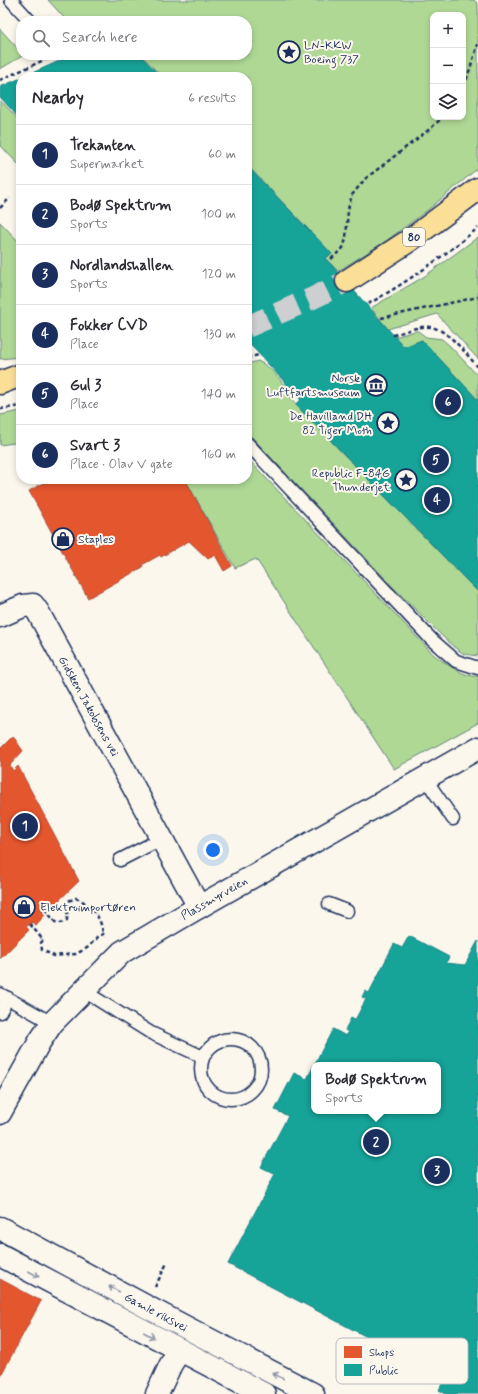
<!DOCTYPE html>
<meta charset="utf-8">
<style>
body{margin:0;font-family:Mynerve,sans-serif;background:#f2f2f3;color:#2b2b33}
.controls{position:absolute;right:12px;top:12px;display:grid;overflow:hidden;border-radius:8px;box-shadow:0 2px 6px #0003}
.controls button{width:36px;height:36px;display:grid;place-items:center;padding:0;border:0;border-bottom:1px solid #e1e1e2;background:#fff;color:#2b2b33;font:20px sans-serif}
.you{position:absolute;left:213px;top:850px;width:14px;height:14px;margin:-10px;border:3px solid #fff;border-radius:50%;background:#1a73e8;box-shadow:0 0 0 6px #1a73e833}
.badge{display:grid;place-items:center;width:26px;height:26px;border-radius:50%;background:#1b2f5e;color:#fff;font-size:13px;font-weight:700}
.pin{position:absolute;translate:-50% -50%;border:2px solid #fff;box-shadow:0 1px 4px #0006}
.popup{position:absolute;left:311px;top:1062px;width:130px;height:52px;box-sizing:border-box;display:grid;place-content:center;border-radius:8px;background:#fff;filter:drop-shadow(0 1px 3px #0005);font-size:13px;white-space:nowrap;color:#7c7c81}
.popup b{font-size:15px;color:#2b2b33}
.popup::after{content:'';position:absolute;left:50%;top:100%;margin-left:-8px;border:8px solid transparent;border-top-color:#fff}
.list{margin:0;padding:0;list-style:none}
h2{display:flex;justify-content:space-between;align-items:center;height:52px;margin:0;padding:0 16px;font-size:17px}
h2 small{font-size:13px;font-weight:400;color:#7c7c81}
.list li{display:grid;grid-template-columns:26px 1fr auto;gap:12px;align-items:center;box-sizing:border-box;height:60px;padding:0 16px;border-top:1px solid #e1e1e2}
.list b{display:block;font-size:15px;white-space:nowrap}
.list p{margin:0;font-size:13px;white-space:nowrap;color:#7c7c81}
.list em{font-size:13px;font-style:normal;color:#7c7c81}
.icon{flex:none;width:22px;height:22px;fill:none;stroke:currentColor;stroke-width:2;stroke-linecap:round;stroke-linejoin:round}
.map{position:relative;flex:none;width:478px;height:1394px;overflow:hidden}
.search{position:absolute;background:#fff;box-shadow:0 2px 6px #0003;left:16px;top:16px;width:236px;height:44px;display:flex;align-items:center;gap:10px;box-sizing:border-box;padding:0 14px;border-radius:16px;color:#7c7c81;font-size:15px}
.panel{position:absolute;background:#fff;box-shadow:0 2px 6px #0003;left:16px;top:72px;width:236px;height:412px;border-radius:16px}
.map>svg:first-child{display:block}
.green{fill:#afd895;stroke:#65847a;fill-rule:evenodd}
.shops{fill:#e4572e;stroke:#a84b3c}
.public{fill:#17a398;stroke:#188087}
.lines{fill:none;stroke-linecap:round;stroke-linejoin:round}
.trunk-tunnel{stroke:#cecfd0;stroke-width:22;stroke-dasharray:22 11;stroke-linecap:butt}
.service-casing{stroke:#1b2f5e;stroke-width:15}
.minor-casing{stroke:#1b2f5e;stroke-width:25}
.tertiary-casing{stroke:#1b2f5e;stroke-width:25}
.trunk-casing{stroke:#1b2f5e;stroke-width:25}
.path{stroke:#1b2f5e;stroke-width:2.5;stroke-dasharray:4 3;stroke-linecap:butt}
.service{stroke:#fbf7ec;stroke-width:12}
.minor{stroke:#fbf7ec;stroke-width:22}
.tertiary{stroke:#fbf7ec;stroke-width:22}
.trunk{stroke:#fbdf96;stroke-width:22}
.oneway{stroke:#8b93a5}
.labels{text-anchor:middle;stroke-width:4;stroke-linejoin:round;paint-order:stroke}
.shield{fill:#fbf7ec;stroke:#5e6b89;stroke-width:1}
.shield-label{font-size:11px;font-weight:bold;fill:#1b2f5e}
.poi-label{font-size:12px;fill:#1b2f5e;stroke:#fbf7ec;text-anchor:start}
.street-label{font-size:12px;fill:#1b2f5e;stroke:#fbf7ec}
.key{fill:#fbf7ec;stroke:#b8bbc1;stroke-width:1}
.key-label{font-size:11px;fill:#1b2f5e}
</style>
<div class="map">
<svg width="478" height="1394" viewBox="0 0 478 1394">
<rect width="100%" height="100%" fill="#fbf7ec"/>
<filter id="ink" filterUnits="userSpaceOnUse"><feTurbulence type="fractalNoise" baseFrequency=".025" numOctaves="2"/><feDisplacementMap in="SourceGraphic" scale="8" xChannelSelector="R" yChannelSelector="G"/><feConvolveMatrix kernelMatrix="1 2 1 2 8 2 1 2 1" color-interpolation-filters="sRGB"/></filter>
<g filter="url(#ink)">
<g class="green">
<path d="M48,0H474L478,4V168L429,209L386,241L338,271L325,258L332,254L247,165V77H162L141,55H247V21H67ZM433,15H463V117H433Z"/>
<path d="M0,29L21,52V55H24L0,69Z"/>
<path d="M0,100L21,122V167L0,145Z"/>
<path d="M0,222L21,244V357L0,359Z"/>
<path d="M478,237V359L437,314L388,329L371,308L425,276Z"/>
<path d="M415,331H418L426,337L442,339L451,347L478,376V400L422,340L404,347L395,337Z"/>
<path d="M258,361C276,369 286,388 295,404L478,592V656L464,654L454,647L441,635L396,590L247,432V364Z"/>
<path d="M21,411V442L0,445V415Z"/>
<path d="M247,458L434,655C446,663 464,678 478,676V723L394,769L256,559L235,568L185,479H247Z"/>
</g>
<g class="shops">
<path d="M50,479H185L232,566L224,571L215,555L208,559L189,541L161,557L160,555L142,565L143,567L88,598L29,491Z"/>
<path d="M13,736L23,751L10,765L13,771L18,766L79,881L50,909L48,906L42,912L45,915L36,925L32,922L30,924L26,927L29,930L1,958H0V747L1,748Z"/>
<path d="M0,1279L41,1301L0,1377Z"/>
</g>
<g class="public">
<path d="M73,55H140L161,77H23Z"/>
<path d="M21,78V120L0,97V87Z"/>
<path d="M247,166L332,254L325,258L404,347L422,340L478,400V592L295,404L301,400L247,341Z"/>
<path d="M409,936L449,957L446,963L465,965L478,941V1394H446L439,1390L445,1378L228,1264L275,1174L261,1167L288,1116L275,1110L294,1073L307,1079L314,1065V1111H438V1065H314L333,1029L346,1036L348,1032L345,1030L351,1018L355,1020L366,999L362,997L365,991L369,993L394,944L402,948Z"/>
</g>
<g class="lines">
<path class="trunk-tunnel" d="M247,327L313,298L347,281"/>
<g class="service-casing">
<g id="service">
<path d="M11,0L30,21"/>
<path d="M247,443L432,640L456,661L478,668"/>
<path d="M426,777L433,790L453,819"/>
<path d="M120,860L161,839"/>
<path d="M329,904L347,911"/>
<path d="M84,991L151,1033L203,1057"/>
<path d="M0,994L52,1023"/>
<path d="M0,1012L8,998"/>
<circle cx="231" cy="1069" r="30"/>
</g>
</g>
<g class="minor-casing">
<g id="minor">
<path d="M0,616L23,606L33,605L38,612L199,907"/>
<path d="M0,1113L40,1041L52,1023L122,952L199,907L478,748"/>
<path d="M157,1394L171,1364L180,1350"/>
</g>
</g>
<g class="tertiary-casing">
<g id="tertiary">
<path d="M0,1228L147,1307L313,1394"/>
<path d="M0,1255L264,1394"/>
</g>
</g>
<g class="trunk-casing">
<g id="trunk">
<path d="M347,281L410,240L478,189"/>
<path d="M0,383L21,375"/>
</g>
</g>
<g class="path">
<path d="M0,80L55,55"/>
<path d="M463,86L467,78L478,44"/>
<path d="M0,208L10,198"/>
<path d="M331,259L343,248L346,239L348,209L352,195L365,179L431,128L443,117"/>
<path d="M368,304C408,282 442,257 478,228"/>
<path d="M381,318L478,297"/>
<path d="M393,335C405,332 419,325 430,327C448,329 466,354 478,367"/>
<path d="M247,358L259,355"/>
<path d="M0,409L21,406"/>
<path d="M45,909L55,922L61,923L67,920L68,901L76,898C92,905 101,917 103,934"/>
<path d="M30,924L43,940L41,943L42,950L54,956L76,954L87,948L99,936L103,934L106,937"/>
<path d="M155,1287L167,1263"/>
</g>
<use href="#service" class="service"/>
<use href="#minor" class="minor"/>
<use href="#tertiary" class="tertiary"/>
<use href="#trunk" class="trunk"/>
</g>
<defs><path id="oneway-shaft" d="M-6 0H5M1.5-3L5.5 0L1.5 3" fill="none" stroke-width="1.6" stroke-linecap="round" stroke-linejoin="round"/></defs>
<g class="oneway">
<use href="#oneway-shaft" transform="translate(34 1274) rotate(28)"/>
<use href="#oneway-shaft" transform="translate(114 1289) rotate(-152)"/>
<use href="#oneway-shaft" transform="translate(149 1335) rotate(28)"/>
<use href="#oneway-shaft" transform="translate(278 1376) rotate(-152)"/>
</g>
</g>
<defs>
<g id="sight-ring" transform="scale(1.15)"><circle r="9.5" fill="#fbf7ec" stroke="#1b2f5e" stroke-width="1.5"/><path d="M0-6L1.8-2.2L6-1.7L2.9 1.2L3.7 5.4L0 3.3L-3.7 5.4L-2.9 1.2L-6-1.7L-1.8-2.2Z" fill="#1b2f5e"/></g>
<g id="museum-ring" transform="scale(1.15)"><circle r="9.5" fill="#fbf7ec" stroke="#1b2f5e" stroke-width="1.5"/><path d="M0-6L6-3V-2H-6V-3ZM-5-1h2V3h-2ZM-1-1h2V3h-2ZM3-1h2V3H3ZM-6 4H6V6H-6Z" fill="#1b2f5e"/></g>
<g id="shop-ring" transform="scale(1.15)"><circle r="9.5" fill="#fbf7ec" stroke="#1b2f5e" stroke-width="1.5"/><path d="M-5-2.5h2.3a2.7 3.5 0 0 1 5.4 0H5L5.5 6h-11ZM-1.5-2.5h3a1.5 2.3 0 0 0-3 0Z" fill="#1b2f5e"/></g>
</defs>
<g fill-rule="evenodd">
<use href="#sight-ring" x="289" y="52"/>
<use href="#museum-ring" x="376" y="385"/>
<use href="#sight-ring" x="388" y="423"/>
<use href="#sight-ring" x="406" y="480"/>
<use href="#shop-ring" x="63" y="539"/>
<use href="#shop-ring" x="24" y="907"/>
</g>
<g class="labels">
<rect class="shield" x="403" y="228" width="22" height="18" rx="3"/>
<g class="shield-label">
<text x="414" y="241">80</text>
</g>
<g class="poi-label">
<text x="304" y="49">LN-KKW<tspan x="304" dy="14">Boeing 737</tspan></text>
<text x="360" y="382" text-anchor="end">Norsk<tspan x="360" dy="14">Luftfartsmuseum</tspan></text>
<text x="372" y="420" text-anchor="end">De Havilland DH<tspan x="372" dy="14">82 Tiger Moth</tspan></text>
<text x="390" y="477" text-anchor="end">Republic F-84G<tspan x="390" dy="14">Thunderjet</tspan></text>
<text x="78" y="543">Staples</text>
<text x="40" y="911">Elektroimportøren</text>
</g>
<g class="street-label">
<text transform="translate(89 706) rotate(61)" y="4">Gidsken Jakobsens vei</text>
<text transform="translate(214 898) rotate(-30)" y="4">Plassmyrveien</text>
<text transform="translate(156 1312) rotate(28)" y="4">Gamle riksvei</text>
</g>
</g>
<rect x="336" y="1338" width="132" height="46" rx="6" class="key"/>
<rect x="344" y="1346" width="18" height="12" fill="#e4572e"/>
<rect x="344" y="1364" width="18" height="12" fill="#17a398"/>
<g class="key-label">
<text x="369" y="1356">Shops</text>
<text x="369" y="1374">Public</text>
</g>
</svg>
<div class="controls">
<button>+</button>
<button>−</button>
<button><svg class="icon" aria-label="layers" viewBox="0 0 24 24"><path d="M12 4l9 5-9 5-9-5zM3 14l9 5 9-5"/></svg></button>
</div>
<div class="you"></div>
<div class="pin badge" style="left:25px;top:826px">1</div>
<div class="pin badge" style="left:376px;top:1142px">2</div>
<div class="popup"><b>Bodø Spektrum</b>Sports</div>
<div class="pin badge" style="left:437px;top:1171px">3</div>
<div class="pin badge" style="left:437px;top:500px">4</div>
<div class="pin badge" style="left:436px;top:460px">5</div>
<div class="pin badge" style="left:448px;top:402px">6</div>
<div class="search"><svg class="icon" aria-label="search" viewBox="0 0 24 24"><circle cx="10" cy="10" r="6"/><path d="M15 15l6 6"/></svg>Search here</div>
<section class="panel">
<h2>Nearby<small>6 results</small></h2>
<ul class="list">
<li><span class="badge">1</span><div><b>Trekanten</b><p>Supermarket</p></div><em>60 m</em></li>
<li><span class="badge">2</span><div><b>Bodø Spektrum</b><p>Sports</p></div><em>100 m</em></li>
<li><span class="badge">3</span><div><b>Nordlandshallen</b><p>Sports</p></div><em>120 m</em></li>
<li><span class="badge">4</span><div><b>Fokker CVD</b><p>Place</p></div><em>130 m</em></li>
<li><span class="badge">5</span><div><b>Gul 3</b><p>Place</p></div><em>140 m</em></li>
<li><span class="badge">6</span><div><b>Svart 3</b><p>Place · Olav V gate</p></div><em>160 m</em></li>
</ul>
</section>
</div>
